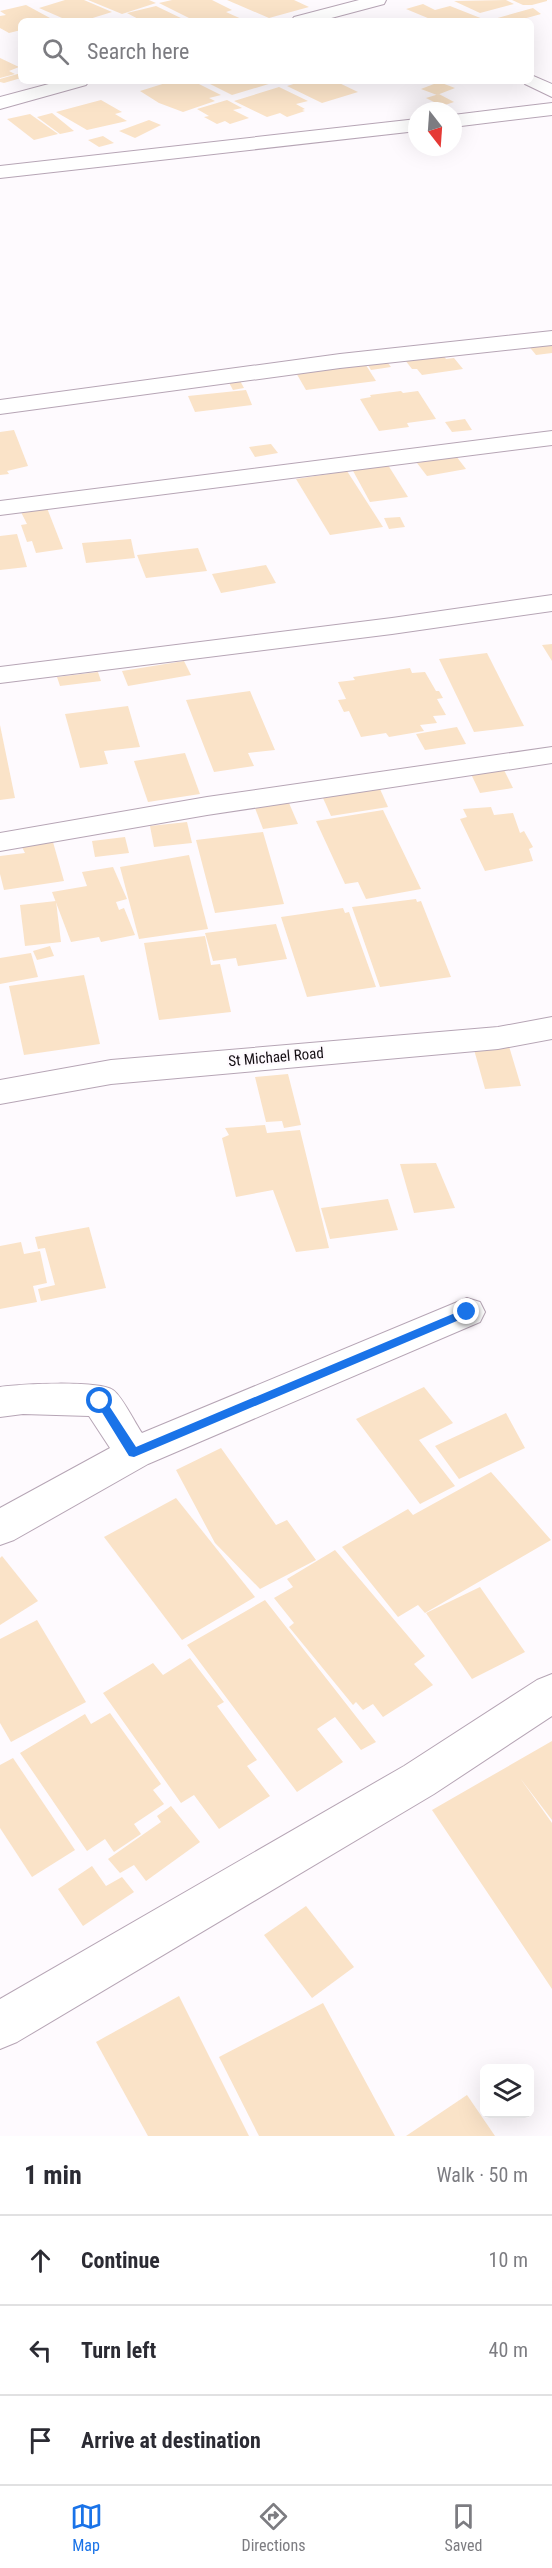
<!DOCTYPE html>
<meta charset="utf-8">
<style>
body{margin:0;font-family:"Roboto Condensed",sans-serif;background:#f2f2f3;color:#2b2b33}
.controls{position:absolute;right:18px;bottom:18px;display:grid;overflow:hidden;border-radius:9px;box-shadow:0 6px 24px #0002}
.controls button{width:54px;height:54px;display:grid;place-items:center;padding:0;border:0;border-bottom:2px solid #e1e1e2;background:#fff;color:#2b2b33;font:30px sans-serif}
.compass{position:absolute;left:408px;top:102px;width:54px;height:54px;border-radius:50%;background:#fff;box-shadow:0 6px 24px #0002;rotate:163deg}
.stop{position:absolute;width:18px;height:18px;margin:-14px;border:4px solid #1a73e8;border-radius:50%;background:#fff}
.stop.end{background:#1a73e8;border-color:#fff;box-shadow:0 2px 6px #0008}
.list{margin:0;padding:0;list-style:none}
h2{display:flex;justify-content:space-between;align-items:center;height:78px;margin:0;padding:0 24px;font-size:26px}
h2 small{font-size:20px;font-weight:400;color:#7c7c81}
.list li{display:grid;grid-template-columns:39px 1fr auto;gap:18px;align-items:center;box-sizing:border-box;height:90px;padding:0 24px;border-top:2px solid #e1e1e2}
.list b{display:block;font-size:22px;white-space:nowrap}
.list em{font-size:20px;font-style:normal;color:#7c7c81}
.icon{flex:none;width:33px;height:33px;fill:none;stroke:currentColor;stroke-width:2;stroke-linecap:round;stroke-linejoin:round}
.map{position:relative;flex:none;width:552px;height:2136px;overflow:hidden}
.search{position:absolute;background:#fff;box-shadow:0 6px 24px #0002;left:18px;right:18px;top:18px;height:66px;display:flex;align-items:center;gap:15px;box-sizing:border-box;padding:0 21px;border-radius:9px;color:#7c7c81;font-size:22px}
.sheet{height:348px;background:#fff}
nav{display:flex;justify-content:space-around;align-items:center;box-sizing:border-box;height:84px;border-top:2px solid #e1e1e2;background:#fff;font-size:16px;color:#7c7c81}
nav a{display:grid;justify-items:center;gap:3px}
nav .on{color:#1a73e8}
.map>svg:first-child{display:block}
.building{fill:#fae3c8}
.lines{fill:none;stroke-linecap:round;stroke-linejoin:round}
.minor-casing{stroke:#b6a5b5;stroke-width:2}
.minor{fill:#fff;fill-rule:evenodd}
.route{fill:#1a73e8}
.labels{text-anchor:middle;stroke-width:4.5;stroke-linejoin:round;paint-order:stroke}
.street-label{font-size:15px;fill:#140e13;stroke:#fefafe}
</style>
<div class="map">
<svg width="552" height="2136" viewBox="0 0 552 2136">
<rect width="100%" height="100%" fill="#fefafe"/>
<g class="building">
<path d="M65,0H84L112,12L83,21H69L39,8Z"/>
<path d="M88,0H149L156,3L122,14Z"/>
<path d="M172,0H212L232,10L226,12L246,21H195L159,3Z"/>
<path d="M227,0H294L309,7L269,18Z"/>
<path d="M506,0L514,4L480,13L454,1Z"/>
<path d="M512,0H547V1L532,5H523Z"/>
<path d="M423,4L435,10L450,6L483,19L435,21L406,9Z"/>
<path d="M26,5L50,18L44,19L47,21H21V30L9,33L0,28V16L6,15L0,11Z"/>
<path d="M156,6L185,20L142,21L127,13Z"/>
<path d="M533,8L541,14L516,21L494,19Z"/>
<path d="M0,58L19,67L9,71L15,74L0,78Z"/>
<path d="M21,73V78L4,83L0,82V79Z"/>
<path d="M172,81L181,84L193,81L221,95L209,98L215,101L183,112L159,103L140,91Z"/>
<path d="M204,81H269L272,83L232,95Z"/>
<path d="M303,81H335L358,92L322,103L287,86Z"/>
<path d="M439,82L455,88L437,95L421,89Z"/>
<path d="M279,87L308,101L296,104L305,109L302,110L305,111L287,117L280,113L267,117L234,101Z"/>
<path d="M439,94L454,102L442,106L426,98Z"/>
<path d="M101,100L122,112L115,114L127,121L87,130L56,112Z"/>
<path d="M227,100L242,108L233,110L249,118L230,124L225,121L217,124L204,117L209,116L197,109Z"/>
<path d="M52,113L74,131L60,134L37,117Z"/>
<path d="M30,114L58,134L34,140L7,119Z"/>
<path d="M149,120L161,125L135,138L119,131Z"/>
<path d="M103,136L114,143L99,147L88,140Z"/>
<path d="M552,340V353L536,355L527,344Z"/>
<path d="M443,355L446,359L454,358L463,369L422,375L417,369H412L405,360Z"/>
<path d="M385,359L391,367L371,370L366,362Z"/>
<path d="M364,362L376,381L306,390L295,371Z"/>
<path d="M238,377L244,388L233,390L227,379Z"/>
<path d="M246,390L252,405L195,412L188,396Z"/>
<path d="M401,391L403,393L418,391L436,419L407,423L409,427L379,431L360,399L371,397L370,395Z"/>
<path d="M465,419L472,430L452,432L445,422Z"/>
<path d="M14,430L28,466L7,471L9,474L0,475V432Z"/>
<path d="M271,444L278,453L255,457L249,447Z"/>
<path d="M456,456L466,469L427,476L417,463Z"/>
<path d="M388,465L408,497L370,502L352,469Z"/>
<path d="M347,471L383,527L330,535L296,479Z"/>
<path d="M47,508L63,549L36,553L32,541L27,542L21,525L27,524L21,512Z"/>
<path d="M400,517L405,527L389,529L384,518Z"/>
<path d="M17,534L27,567L0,570V536Z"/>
<path d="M131,539L135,558L86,563L82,543Z"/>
<path d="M198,548L207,571L146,578L137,555Z"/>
<path d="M266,565L276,583L221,593L212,574Z"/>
<path d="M552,644V661L542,645Z"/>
<path d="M487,653L524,726L474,732L439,659Z"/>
<path d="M184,661L191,675L128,686L122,671Z"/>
<path d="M410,668L412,673L425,672L436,691H439L443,698L437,699L446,715L433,716L437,723L420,725L424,731L389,737L386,733L361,737L349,711L344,712L338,700L346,699L338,682L355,680L353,677Z"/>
<path d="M98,672L101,681L60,686L57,677Z"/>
<path d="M250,691L275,750L248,753L254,766L214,772L186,700Z"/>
<path d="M128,706L140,747L104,751L108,764L80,768L65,714Z"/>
<path d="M0,725L15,798L0,800Z"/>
<path d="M457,727L466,744L425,750L416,734Z"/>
<path d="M185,753L200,794L148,802L134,761Z"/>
<path d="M504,770L513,788L480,793L471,774Z"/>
<path d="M380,789L388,807L331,816L323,798Z"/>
<path d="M289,803L298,824L263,829L255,808Z"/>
<path d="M491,807L494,815L513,813L520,833L524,831L533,847L529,849L533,861L485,871L460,819L467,817L463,809Z"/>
<path d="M383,810L421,889L366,899L358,882L345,884L316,821Z"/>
<path d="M187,822L192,843L154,847L150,826Z"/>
<path d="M263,832L284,904L215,913L196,840Z"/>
<path d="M125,837L129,853L95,857L92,841Z"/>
<path d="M53,842L64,881L4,890L0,874V856L25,853L22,847Z"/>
<path d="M189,855L208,929L139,939L120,867Z"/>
<path d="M113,867L127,899L116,902L119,910L124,908L135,935L101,942L99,937L71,942L52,892L87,886L82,872Z"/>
<path d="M416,899L417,902L421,901L451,977L380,987L352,907Z"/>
<path d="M56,901L61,942L25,946L20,905Z"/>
<path d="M343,908L345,913L349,912L376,987L307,997L281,917Z"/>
<path d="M276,924L287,959L238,966L236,958L213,961L205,933Z"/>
<path d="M205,936L211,965L220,964L231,1012L159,1020L144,943Z"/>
<path d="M50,946L54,956L37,960L33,951Z"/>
<path d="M31,953L38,977L0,984V958Z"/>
<path d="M84,975L100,1044L24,1055L9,986Z"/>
<path d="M508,1043L521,1086L485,1089L473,1046Z"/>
<path d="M288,1074L301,1125L284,1128L282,1121L266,1122L255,1077Z"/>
<path d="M265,1125L267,1133L300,1130L329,1248L296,1252L273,1190L236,1197L222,1138L229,1135L225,1128Z"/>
<path d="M436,1163L455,1208L414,1213L400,1164Z"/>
<path d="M388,1199L398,1230L330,1239L321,1208Z"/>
<path d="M89,1227L106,1288L41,1301L38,1289L55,1285L45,1248L38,1249L35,1237Z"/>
<path d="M21,1242L24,1254L40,1251L47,1283L33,1286L37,1302L0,1309V1246Z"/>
<path d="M424,1387L453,1423L419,1440L455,1486L420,1504L356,1419Z"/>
<path d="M506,1413L525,1448L459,1479L435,1446Z"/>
<path d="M221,1448L276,1525L287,1520L316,1560L260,1589L215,1543L176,1470Z"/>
<path d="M491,1472L551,1540L425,1613L418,1605L398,1617L342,1547L408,1509L413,1515Z"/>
<path d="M176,1498L255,1597L182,1640L104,1537Z"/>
<path d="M335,1550L425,1656L414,1664L433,1685L383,1717L373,1704L363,1710L356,1702L353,1705L289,1627L294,1623L274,1598L293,1587L287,1579Z"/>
<path d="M2,1556L38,1601L0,1625V1558Z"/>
<path d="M480,1587L525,1652L472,1679L426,1613Z"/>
<path d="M265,1600L376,1742L361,1750L335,1717L317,1729L343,1762L297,1792L187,1645Z"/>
<path d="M37,1620L86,1702L11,1742L0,1723V1639Z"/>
<path d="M190,1658L224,1702L217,1706L257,1760L247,1766L270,1796L219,1829L194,1795L181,1803L103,1693L153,1663L163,1675Z"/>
<path d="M110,1713L161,1784L153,1790L164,1804L134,1824L141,1834L114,1852L105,1839L87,1851L20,1753L85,1714L91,1724Z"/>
<path d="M552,1741V1820L520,1778L552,1823V1989L432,1810Z"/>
<path d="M13,1758L75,1850L32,1877L0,1828V1765Z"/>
<path d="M171,1806L200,1842L146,1881L134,1865L120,1873L108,1859L161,1822L157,1816Z"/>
<path d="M92,1866L106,1886L122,1877L134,1892L83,1926L58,1889Z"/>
<path d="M306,1906L354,1967L312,1998L264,1935Z"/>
<path d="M179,1996L249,2136H148L96,2042Z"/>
<path d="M323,2003L395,2136H259L219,2057Z"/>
<path d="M467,2095L495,2136H406Z"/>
</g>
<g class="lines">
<g class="minor-casing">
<g id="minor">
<path d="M359,0H386L384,4L320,21H291L294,17Z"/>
<path d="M531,75L552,84V97L525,84L523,81H531Z"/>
<path d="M60,81H89L86,85L0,109V97Z"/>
<path d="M552,103V115L453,127V115Z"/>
<path d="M417,119V131L0,178V166Z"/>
<path d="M552,331V345L340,368L0,414V400L340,354Z"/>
<path d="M552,431V445L0,515V501Z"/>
<path d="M552,595V611L392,634L0,683V667L392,618Z"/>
<path d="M552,747V763L207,815L0,851V833L207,797Z"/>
<path d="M552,1017V1039L498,1049L111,1084L0,1104V1080L111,1060L498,1027Z"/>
<path d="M467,1298L480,1302L485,1312L480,1322L148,1464L14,1540L0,1545V1508L110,1448L89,1416L23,1414L0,1417V1387C20,1384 97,1380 113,1390C122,1396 135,1423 142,1433Z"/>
<path d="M552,1674V1716L434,1794L17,2042L0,2049V1999L404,1766L537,1680Z"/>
</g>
</g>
<use href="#minor" class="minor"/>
</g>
<path class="route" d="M467,1308L471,1309V1315L134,1457L129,1456L95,1401L96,1398H104L136,1447Z"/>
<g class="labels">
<g class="street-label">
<text transform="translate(276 1057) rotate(-5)" y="5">St Michael Road</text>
</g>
</g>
</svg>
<div class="controls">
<button><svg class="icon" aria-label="layers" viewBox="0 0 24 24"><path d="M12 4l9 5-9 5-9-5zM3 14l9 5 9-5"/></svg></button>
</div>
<svg class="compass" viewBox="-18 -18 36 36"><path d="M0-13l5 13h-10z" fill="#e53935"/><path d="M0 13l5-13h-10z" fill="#7c7c81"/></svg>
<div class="stop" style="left:100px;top:1401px"></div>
<div class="stop end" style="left:467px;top:1312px"></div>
<div class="search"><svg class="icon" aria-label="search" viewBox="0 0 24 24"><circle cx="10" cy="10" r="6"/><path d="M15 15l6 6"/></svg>Search here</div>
</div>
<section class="sheet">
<h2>1 min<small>Walk · 50 m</small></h2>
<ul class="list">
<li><svg class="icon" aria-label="ahead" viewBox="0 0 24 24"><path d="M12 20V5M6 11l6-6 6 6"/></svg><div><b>Continue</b></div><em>10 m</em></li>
<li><svg class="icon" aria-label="left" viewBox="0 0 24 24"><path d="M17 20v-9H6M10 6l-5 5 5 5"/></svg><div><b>Turn left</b></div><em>40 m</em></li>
<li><svg class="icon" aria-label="arrive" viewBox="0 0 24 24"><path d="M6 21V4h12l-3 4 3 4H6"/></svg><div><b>Arrive at destination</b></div></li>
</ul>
</section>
<nav>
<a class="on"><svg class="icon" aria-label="map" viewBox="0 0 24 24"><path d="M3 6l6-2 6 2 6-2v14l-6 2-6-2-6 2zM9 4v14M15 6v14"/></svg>Map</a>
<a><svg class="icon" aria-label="directions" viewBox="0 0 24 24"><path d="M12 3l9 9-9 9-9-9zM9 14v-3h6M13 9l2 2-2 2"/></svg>Directions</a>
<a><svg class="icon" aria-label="saved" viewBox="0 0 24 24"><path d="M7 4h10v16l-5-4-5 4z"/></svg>Saved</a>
</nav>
